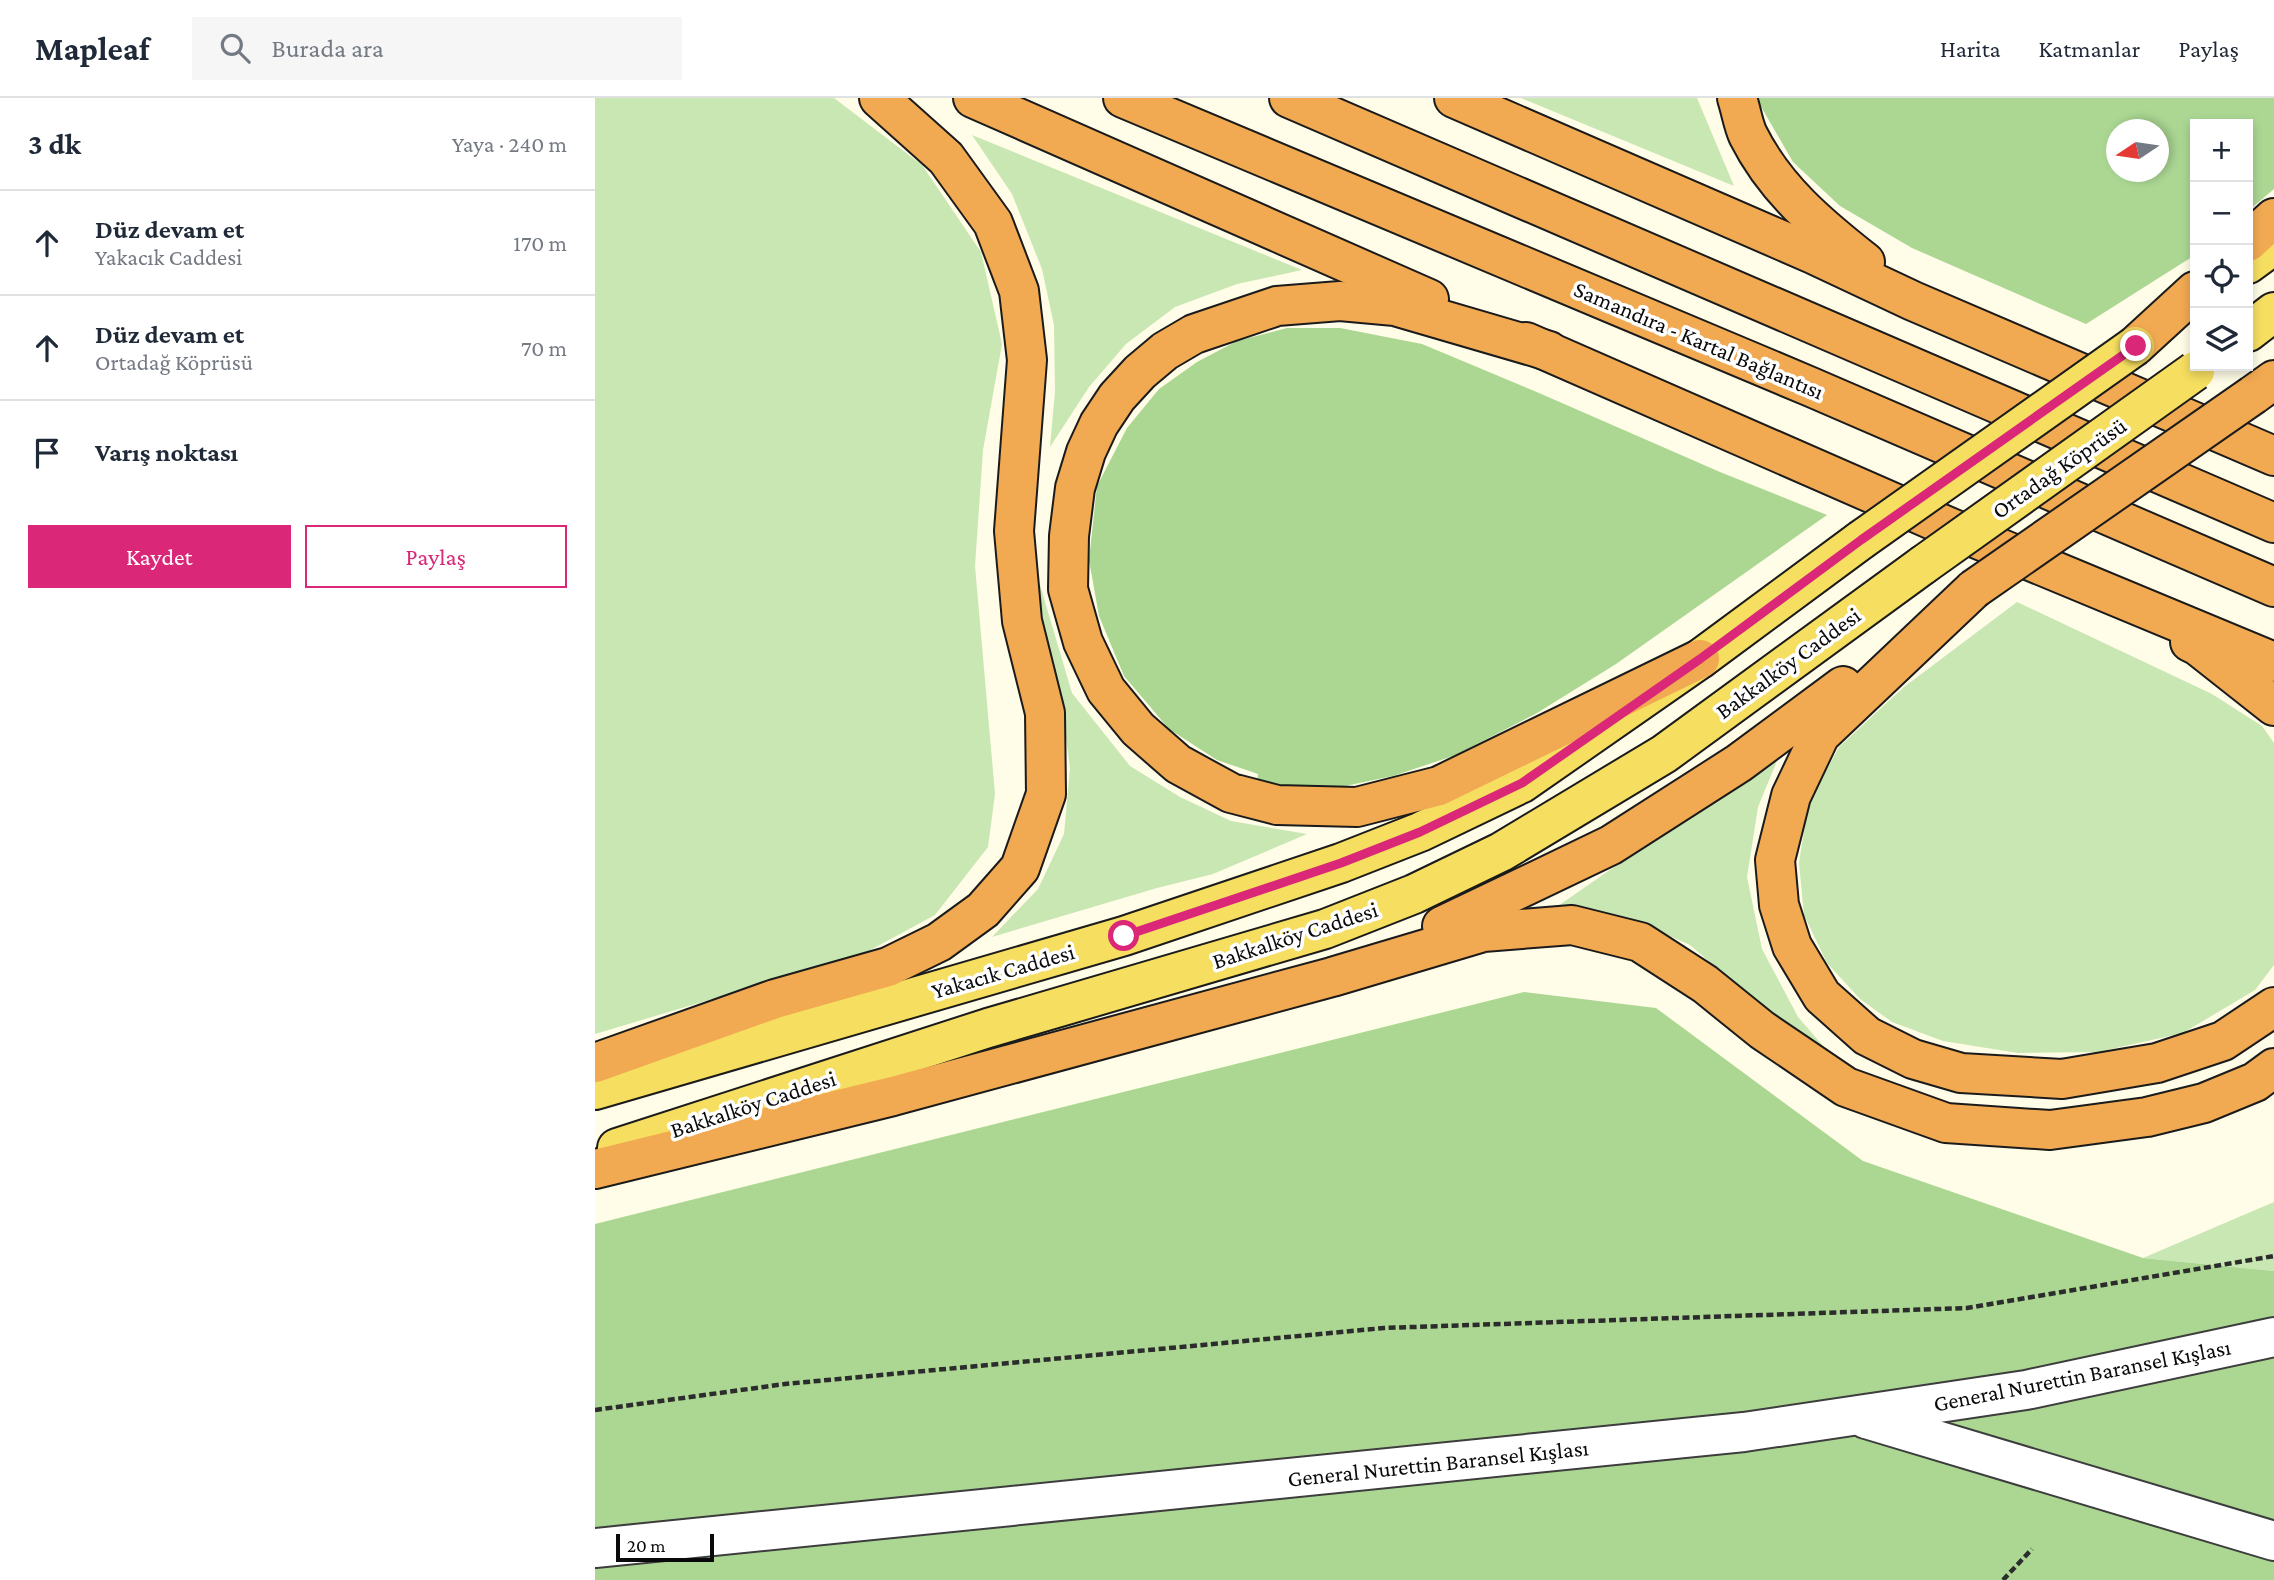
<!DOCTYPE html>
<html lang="tr">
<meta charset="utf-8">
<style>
body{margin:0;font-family:"Crimson Pro",serif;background:#f6f6f7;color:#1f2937}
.controls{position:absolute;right:21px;top:21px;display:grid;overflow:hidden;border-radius:0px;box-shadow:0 4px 10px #0003}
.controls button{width:63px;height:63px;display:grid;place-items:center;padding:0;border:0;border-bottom:2px solid #e0e1e3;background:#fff;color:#1f2937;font:35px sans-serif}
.compass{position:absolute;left:1511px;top:21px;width:63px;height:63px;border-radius:50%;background:#fff;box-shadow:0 4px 10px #0003;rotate:257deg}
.scale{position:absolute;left:21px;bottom:18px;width:98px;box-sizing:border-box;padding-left:7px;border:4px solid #0a0a0a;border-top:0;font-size:19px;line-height:24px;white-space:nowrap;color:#0a0a0a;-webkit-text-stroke:5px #fff;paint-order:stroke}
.stop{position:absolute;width:21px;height:21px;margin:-16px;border:5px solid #db2777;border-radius:50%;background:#fff}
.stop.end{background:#db2777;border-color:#fff;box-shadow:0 2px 7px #0008}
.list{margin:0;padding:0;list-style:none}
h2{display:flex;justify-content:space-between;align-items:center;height:91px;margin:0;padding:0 28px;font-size:30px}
h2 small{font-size:23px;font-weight:400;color:#747a83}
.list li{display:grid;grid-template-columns:46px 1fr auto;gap:21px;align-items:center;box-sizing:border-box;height:105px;padding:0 28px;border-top:2px solid #e0e1e3}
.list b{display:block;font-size:26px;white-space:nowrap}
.list p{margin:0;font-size:23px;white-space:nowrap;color:#747a83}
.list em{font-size:23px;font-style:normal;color:#747a83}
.actions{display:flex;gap:14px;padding:21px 28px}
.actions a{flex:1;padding:16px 0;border:2px solid #db2777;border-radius:0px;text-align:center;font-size:24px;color:#db2777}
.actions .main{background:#db2777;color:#fff}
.icon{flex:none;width:38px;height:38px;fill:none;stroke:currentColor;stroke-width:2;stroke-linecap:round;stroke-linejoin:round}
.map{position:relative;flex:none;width:1679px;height:1482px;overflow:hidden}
header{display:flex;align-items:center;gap:42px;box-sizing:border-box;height:98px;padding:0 35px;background:#fff;border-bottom:2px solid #e0e1e3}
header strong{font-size:33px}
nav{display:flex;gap:38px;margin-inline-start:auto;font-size:24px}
.search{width:490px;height:63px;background:#f6f6f7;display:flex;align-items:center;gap:18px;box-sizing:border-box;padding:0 24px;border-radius:0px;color:#747a83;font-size:26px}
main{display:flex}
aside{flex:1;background:#fff}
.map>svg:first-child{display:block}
.green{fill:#c9e7b3}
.forest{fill:#abd793;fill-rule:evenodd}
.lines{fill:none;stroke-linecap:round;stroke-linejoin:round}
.minor-casing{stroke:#3d3d3d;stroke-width:42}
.major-casing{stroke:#1b1b1b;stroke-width:42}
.highway-casing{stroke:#1b1b1b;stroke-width:42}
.path{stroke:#2c2c2c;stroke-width:4.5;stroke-dasharray:7 3.5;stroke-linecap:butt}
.minor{stroke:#fff;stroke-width:38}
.major{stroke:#f6de60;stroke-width:38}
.highway{stroke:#f1a952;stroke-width:38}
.major-bridge-casing{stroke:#1b1b1b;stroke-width:42;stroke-linecap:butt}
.highway-bridge-casing{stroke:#1b1b1b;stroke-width:42;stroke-linecap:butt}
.major-bridge{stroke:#f6de60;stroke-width:38}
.highway-bridge{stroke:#f1a952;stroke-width:38}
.route{stroke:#db2777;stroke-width:9}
.labels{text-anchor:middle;stroke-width:7;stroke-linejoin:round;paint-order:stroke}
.street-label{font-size:23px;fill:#0a0a0a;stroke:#fff}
</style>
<header>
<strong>Mapleaf</strong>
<div class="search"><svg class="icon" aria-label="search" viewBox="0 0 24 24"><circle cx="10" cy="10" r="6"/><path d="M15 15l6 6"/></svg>Burada ara</div>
<nav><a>Harita</a><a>Katmanlar</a><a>Paylaş</a></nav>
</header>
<main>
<aside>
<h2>3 dk<small>Yaya · 240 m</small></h2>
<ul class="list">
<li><svg class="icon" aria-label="ahead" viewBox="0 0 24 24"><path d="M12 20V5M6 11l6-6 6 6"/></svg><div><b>Düz devam et</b><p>Yakacık Caddesi</p></div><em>170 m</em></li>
<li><svg class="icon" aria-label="ahead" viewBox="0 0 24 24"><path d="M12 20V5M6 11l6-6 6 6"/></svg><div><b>Düz devam et</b><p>Ortadağ Köprüsü</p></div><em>70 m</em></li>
<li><svg class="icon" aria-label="arrive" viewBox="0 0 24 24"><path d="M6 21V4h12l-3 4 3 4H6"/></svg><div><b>Varış noktası</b></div></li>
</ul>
<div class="actions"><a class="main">Kaydet</a><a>Paylaş</a></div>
</aside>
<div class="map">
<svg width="1679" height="1482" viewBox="0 0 1679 1482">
<rect width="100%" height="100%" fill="#fffce7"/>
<g class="green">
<path d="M0,0H239L327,67L386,154L407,246L388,352L380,468L400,696L393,749L340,817L268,856L0,936Z"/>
<path d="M926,0H1102L1139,88Z"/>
<path d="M377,37L707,172L642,186L580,209L531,246L494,289L455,349L460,293L459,227L447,171L417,96Z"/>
<path d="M445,487L477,595L535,668L585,699L636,723L712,736L618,776L562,790L397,839L443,791L469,736L475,670L466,602L436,489Z"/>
<path d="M1422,504L1617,596L1667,628L1679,645V867L1660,892L1588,935L1503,954L1423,955L1348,943L1297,924L1265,901L1232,865L1209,817L1204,765L1213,706L1244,649L1309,589Z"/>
<path d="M1186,653L1163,709L1152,779L1167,851L1203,919L1236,957L1189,928L1095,847L1041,823L963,808Z"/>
<path d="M1679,1104V1173L1548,1160Z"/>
</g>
<g class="forest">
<path d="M1161,0H1679V91L1653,113V26H1600V157L1491,226L1317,150L1245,108L1198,64ZM1521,32H1563V74H1521Z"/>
<path d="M692,230H745L827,246L944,295L1125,374L1232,417L1021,566L942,615L861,657L798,678L726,693L662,687L663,676L622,662L574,631L529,578L504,518L494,462L502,388L532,330L564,291L602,264L642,243Z"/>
<path d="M929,894L1061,910L1268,1063L1548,1160L1679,1173V1482H0V1126Z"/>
</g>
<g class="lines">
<g class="minor-casing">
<g id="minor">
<path d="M1271,1321L1679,1443"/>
<path d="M0,1450L1149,1334L1431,1292L1679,1239"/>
</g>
</g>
<g class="major-casing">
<g id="major">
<path d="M1653,166L1679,147"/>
<path d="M1653,234L1679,214"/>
<path d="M0,992L529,838L746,765L825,734L927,685L1105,561L1266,442"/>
<path d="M22,1050L393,930L730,831L819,796L906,754L1069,656L1328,467"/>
</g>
</g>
<g class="highway-casing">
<g id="highway">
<path d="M378,0L834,201"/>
<path d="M528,0L1216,289L1679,489"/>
<path d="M694,0L1679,425"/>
<path d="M859,0L1218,156L1318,203L1679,358"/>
<path d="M1142,0C1146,12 1148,26 1153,37C1180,91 1223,127 1270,164"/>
<path d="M1653,144L1679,120"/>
<path d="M931,244L1356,430L1679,564"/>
<path d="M1540,248L1600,193"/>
<path d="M954,253L800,208L745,203L682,208L599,236L570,253L545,274L522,299L504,326L491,354L480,390L474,438L473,491L488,544L511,592L543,631L583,666L636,695L682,707L762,709L844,688L1105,561"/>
<path d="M1658,297L1679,282"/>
<path d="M1379,491L1225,637L1196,698L1180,762L1184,807L1197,848L1227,898L1272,938L1318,961L1366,975L1467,981L1562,965L1628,943L1679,909"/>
<path d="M1595,544L1603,548L1679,608"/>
<path d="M847,828L1016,747L1144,665L1248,588"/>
<path d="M0,965L180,901L293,869L344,844L388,812L425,770L451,696L450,615L427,523L419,433L432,262L424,193L398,125L351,60L284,0"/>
<path d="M0,1071L298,998L737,879L888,834L977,827L1045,844L1110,886L1167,932L1251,989L1351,1025L1455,1032L1552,1019L1609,1005L1660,984L1679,970"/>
</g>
</g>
<g class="path">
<path d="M0,1312L190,1286L789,1230L1372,1210L1679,1158"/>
<path d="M1408,1482L1437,1451"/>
</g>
<use href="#minor" class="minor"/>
<use href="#major" class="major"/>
<use href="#highway" class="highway"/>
<g class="major-bridge-casing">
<g id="major-bridge">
<path d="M1266,442L1540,248"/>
<path d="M1328,467L1600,273"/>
</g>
</g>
<g class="highway-bridge-casing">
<path id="highway-bridge" d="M1379,491L1658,297"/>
</g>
<use href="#major-bridge" class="major-bridge"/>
<use href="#highway-bridge" class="highway-bridge"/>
</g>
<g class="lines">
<path class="route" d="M529,838L746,765L825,734L927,685L1105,561L1266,442L1541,248"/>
</g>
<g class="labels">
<g class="street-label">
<text transform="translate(1104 242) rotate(23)" y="8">Samandıra - Kartal Bağlantısı</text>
<text transform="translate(1464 370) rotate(-35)" y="8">Ortadağ Köprüsü</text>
<text transform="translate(1193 565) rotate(-36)" y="8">Bakkalköy Caddesi</text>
<text transform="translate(700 837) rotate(-18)" y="8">Bakkalköy Caddesi</text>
<text transform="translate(408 873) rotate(-16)" y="8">Yakacık Caddesi</text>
<text transform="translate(158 1006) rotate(-18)" y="8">Bakkalköy Caddesi</text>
<text transform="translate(1487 1277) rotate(-11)" y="8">General Nurettin Baransel Kışlası</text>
<text transform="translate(843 1365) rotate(-6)" y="8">General Nurettin Baransel Kışlası</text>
</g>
</g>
</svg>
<div class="controls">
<button>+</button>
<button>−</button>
<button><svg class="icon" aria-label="locate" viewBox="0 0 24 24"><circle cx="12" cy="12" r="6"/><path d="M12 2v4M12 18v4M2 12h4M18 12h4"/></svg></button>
<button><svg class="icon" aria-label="layers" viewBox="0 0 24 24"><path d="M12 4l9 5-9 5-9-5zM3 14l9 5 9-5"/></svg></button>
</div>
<svg class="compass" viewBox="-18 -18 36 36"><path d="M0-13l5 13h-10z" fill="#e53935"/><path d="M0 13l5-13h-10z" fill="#747a83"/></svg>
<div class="scale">20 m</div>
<div class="stop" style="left:529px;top:838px"></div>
<div class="stop end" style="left:1541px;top:248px"></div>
</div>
</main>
